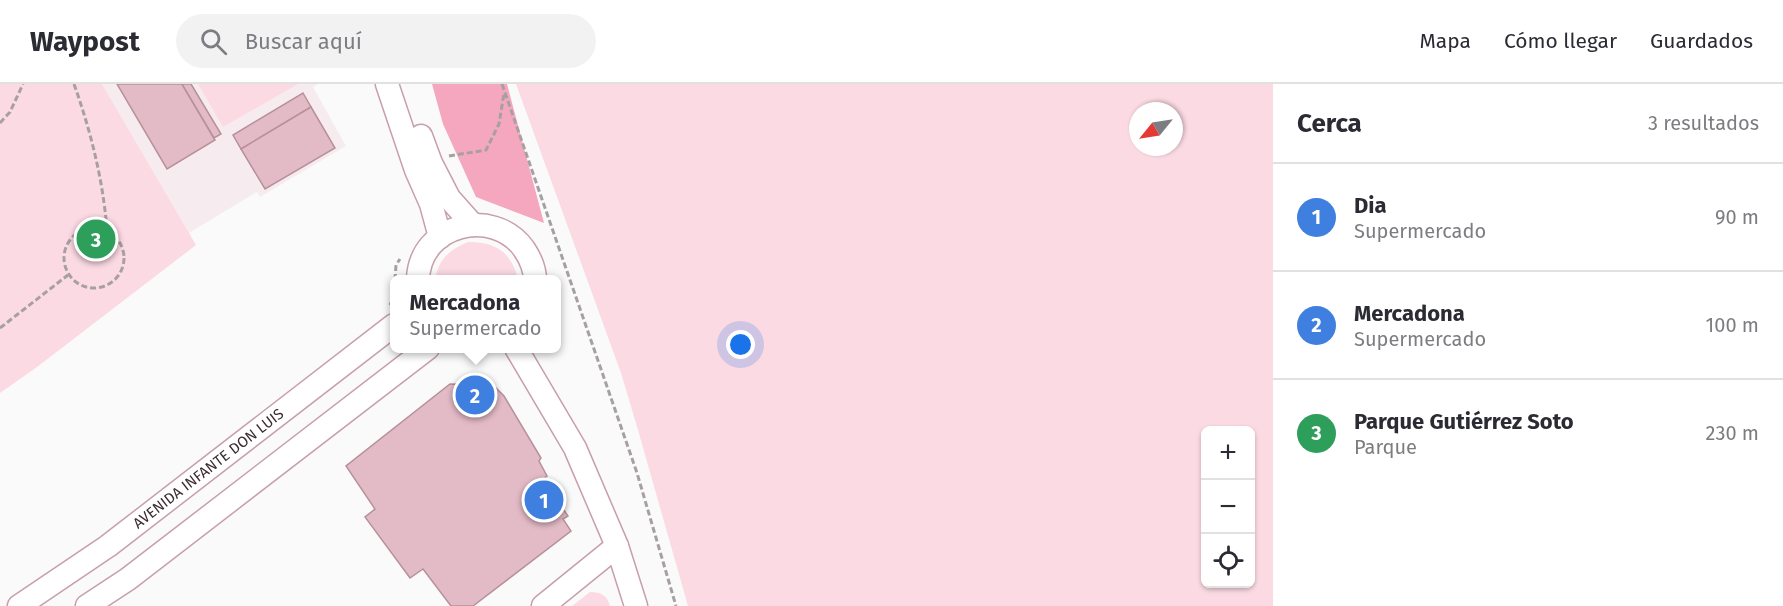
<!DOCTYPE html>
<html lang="es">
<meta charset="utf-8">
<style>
body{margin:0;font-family:"Fira Sans",sans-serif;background:#f2f2f3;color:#2b2b33}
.controls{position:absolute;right:18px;bottom:18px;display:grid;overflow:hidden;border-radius:9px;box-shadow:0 2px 4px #0004}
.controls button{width:54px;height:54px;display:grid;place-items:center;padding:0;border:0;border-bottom:2px solid #e1e1e2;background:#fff;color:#2b2b33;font:30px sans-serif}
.compass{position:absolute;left:1129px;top:18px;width:54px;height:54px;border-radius:50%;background:#fff;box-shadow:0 2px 4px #0004;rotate:240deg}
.you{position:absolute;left:741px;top:261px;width:21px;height:21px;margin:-15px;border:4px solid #fff;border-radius:50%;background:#1a73e8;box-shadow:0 0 0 9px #1a73e833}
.badge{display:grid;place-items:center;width:39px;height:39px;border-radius:50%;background:#b45309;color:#fff;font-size:20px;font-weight:700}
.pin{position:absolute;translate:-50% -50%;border:3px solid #fff;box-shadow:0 2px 6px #0006}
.popup{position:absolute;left:390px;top:191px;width:171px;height:78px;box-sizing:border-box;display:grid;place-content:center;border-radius:9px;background:#fff;filter:drop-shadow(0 2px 4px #0005);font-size:20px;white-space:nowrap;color:#7c7c81}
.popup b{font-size:22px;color:#2b2b33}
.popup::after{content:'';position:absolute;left:50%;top:100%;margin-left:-12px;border:12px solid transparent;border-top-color:#fff}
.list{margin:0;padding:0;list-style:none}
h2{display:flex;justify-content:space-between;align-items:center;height:78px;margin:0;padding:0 24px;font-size:26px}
h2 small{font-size:20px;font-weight:400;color:#7c7c81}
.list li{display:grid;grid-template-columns:39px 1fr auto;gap:18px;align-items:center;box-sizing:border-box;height:108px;padding:0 24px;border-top:2px solid #e1e1e2}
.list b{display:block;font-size:22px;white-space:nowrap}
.list p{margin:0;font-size:20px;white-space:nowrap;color:#7c7c81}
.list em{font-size:20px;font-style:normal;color:#7c7c81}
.icon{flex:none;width:33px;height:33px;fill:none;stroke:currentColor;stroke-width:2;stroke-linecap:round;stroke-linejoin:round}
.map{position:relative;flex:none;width:1273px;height:522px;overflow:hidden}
header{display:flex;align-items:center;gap:36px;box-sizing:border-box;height:84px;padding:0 30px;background:#fff;border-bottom:2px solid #e1e1e2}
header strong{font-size:28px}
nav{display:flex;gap:33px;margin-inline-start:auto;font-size:21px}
.search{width:420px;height:54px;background:#f2f2f3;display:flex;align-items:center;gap:15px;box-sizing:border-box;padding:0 21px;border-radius:33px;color:#7c7c81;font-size:22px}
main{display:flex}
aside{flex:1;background:#fff}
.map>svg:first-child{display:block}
.built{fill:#f6ecef}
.green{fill:#fbdae3;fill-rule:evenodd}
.forest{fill:#f5a7bf}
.building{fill:#e3bbc6;stroke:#b7909b;stroke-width:1.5}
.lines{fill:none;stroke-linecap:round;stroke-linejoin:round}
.minor-casing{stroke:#c79fab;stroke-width:25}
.path{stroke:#a7a0a2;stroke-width:3;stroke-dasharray:6 3;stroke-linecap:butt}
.minor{stroke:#fff;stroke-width:22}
.labels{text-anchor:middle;stroke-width:4.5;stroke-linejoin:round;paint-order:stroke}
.street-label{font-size:15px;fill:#3c2c31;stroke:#fff}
</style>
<header>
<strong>Waypost</strong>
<div class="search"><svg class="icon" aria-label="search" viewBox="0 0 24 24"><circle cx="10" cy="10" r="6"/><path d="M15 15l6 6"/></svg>Buscar aquí</div>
<nav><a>Mapa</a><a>Cómo llegar</a><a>Guardados</a></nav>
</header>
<main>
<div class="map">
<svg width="1273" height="522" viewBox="0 0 1273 522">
<rect width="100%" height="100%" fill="#fafafa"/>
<path class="built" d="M102,0H318L313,3L346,62L260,113L257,108L189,149Z"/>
<g class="green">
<path d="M0,0H102L196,161L37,283L0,309Z"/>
<path d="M198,0H298L223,43Z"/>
<path d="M516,0H1273V522H688L638,346L621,289ZM1138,27H1174V63H1138ZM1206,346H1250V500H1206Z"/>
<path d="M468,158C496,158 511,168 518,195H435C439,175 449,166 468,158Z"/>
<path d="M590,508C601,508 607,511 610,522H572Z"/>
</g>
<path class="forest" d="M432,0H507L544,139L476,113L443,40Z"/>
<g class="building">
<path d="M117,0H182L215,56L167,85Z"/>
<path d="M182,0H191L221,50L214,54Z"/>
<path d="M303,9L311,23L241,65L233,51Z"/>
<path d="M311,23L335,64L265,105L241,65Z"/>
<path d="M450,300L493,301L504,312L541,374L539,377L547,392L537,399L544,409L549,405L568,432L563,435L571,447L473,522H451L423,485L410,494L365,433L375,425L346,382Z"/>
</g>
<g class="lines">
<g class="minor-casing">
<g id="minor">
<path d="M387,0L416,86L431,120L440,153"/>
<path d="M421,52L431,79L449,114L473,141"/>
<path d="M418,196C419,140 493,122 524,165C530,174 535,184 535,196"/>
<path d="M516,264L575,364L617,462L636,522"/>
<path id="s1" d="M19,522L108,462L394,241"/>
<path d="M87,522L128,495L428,264"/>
<path d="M543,522L617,462"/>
</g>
</g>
<g class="path">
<path d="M74,0C91,48 103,96 107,146"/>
<path d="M502,0L637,389L676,522"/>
<path d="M0,39L10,28L23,0"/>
<path d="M449,72L486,66L499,40L504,9"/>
<circle cx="94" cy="174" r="30"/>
<path d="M395,196L396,181L400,175"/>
<path d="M390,221L394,212"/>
<path d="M0,244L68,191"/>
</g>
<use href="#minor" class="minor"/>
</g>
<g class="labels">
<g class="street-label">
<text dy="5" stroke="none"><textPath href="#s1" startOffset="234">AVENIDA INFANTE DON LUIS</textPath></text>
</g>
</g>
</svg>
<div class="controls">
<button>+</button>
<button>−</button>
<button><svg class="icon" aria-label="locate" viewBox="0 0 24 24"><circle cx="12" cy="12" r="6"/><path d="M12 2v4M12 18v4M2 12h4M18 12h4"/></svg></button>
</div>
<svg class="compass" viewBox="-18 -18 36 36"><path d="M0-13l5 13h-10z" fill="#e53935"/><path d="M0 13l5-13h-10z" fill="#7c7c81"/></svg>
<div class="you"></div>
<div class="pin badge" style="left:544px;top:416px;background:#3f7fe0">1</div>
<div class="pin badge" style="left:475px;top:311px;background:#3f7fe0">2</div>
<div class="popup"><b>Mercadona</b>Supermercado</div>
<div class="pin badge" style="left:96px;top:155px;background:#2e9e5b">3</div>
</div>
<aside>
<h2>Cerca<small>3 resultados</small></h2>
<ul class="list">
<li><span class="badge" style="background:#3f7fe0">1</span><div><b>Dia</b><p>Supermercado</p></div><em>90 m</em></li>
<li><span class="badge" style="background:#3f7fe0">2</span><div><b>Mercadona</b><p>Supermercado</p></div><em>100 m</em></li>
<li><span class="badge" style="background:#2e9e5b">3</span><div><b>Parque Gutiérrez Soto</b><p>Parque</p></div><em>230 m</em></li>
</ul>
</aside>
</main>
